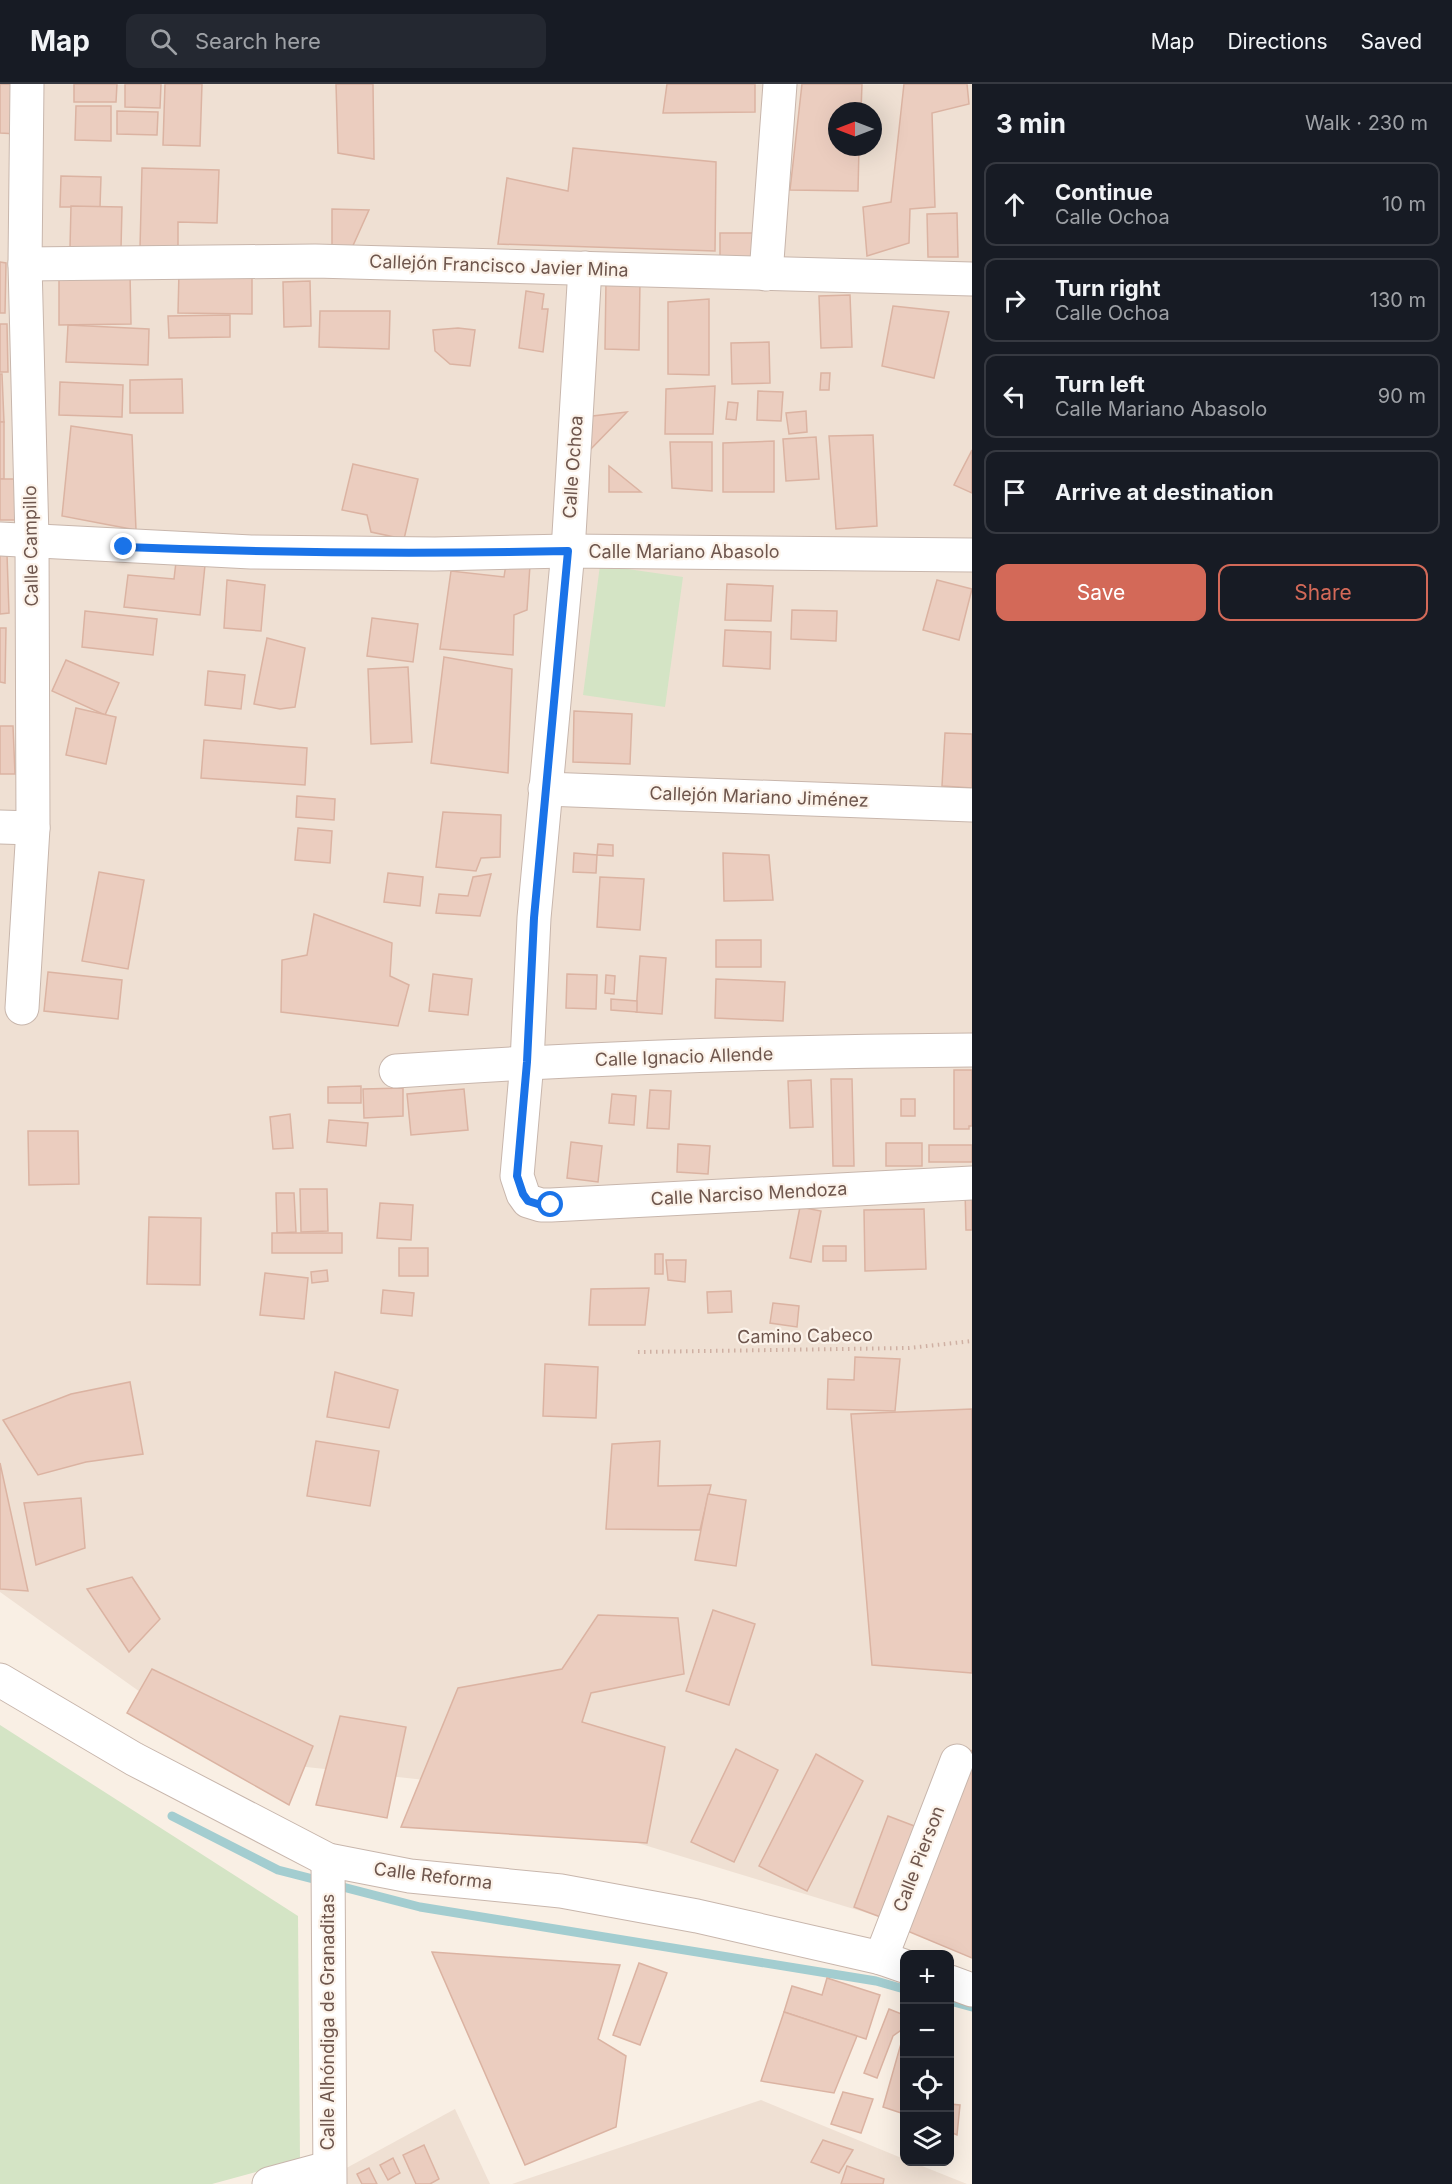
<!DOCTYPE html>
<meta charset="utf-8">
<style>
body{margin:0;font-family:Inter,sans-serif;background:#242831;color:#f1f3f6}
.controls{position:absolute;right:18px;bottom:18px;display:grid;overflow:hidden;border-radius:12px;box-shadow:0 6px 24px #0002}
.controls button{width:54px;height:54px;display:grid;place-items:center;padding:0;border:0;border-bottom:2px solid #363941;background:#171b24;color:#f1f3f6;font:30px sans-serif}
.compass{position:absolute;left:828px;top:18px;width:54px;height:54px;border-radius:50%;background:#171b24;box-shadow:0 6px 24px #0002;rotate:270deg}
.stop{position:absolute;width:18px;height:18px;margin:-14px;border:4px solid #1a73e8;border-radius:50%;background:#fff}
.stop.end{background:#1a73e8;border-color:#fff;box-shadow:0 2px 6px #0008}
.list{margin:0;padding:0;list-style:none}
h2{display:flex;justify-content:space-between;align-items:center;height:78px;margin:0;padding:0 24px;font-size:26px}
h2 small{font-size:20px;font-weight:400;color:#9ea1a6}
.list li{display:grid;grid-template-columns:39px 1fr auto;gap:18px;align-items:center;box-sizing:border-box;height:84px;margin:0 12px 12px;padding:0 12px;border:2px solid #363941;border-radius:12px}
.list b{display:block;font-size:22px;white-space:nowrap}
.list p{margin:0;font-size:20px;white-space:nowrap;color:#9ea1a6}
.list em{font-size:20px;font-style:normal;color:#9ea1a6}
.actions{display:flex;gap:12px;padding:18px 24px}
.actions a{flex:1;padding:14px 0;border:2px solid #d36958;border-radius:12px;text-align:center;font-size:21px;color:#d36958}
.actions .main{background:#d36958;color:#fff}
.icon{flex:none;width:33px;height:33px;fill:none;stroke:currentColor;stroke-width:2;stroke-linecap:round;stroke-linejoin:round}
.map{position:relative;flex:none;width:972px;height:2100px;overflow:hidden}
header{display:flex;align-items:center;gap:36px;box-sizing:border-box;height:84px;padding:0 30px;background:#171b24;border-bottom:2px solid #363941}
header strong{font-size:28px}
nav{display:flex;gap:33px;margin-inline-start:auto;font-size:21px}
.search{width:420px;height:54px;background:#242831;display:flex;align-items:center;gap:15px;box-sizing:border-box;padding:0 21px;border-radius:12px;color:#9ea1a6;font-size:22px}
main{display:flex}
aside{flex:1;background:#171b24}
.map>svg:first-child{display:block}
.residential{fill:#efe0d3;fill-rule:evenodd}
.green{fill:#d4e4c5}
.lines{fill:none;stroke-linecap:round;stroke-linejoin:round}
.stream{stroke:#a3cdd0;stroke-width:9}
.building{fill:#ebcdbf;stroke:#dbb3a2;stroke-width:1.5}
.minor-casing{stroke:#c8b6ac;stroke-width:35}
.path{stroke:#cfb0a3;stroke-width:4;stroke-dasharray:1.5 4.5;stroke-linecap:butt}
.minor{stroke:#fff;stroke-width:33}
.route{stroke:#1a73e8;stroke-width:8}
.labels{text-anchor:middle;stroke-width:4.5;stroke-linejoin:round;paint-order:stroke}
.street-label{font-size:18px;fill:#6e564d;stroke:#fcf3ea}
</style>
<header>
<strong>Map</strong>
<div class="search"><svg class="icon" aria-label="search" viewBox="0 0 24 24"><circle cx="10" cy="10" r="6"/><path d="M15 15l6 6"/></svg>Search here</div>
<nav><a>Map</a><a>Directions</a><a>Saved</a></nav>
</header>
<main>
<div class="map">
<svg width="972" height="2100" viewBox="0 0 972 2100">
<rect width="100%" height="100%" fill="#f9efe4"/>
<g class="residential">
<path d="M0,0H972V1861L434,1697L234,1675L0,1508ZM837,27H873V63H837Z"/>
<path d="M761,2016L904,2075V2078H912L967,2100H512Z"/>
<path d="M455,2025L490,2100H317Z"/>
</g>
<g class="green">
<path d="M600,481L683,493L665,623L583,611Z"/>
<path d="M0,1641L298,1832L300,2076L212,2100H0Z"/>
</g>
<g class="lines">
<g class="stream">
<path d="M172,1732L278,1786L321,1797"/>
<path d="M335,1801L420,1823L876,1897L904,1905"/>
<path d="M950,1917L972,1923"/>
</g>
</g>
<g class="building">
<path d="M0,0H18L17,50L0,49Z"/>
<path d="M74,0H117L116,18H74Z"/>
<path d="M125,0H161L160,24L125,23Z"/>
<path d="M165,0H202L200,62L163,61Z"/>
<path d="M336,0H373L374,75L338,69Z"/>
<path d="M667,0H755V28L663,29Z"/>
<path d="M802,0H862L861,27H837V63H859L858,107L790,106Z"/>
<path d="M904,0H967L969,20L932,29L935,123L910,125L909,159L867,172L863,123L891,118Z"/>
<path d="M76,22H111V57L75,56Z"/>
<path d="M117,27L158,28L157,51L117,50Z"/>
<path d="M573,64L716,78L715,167L498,160L507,94L568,107Z"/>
<path d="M142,84L219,86L217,139L178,138V165L140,164Z"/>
<path d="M61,92L101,93L100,123H60Z"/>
<path d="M71,122L122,123L121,165L70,164Z"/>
<path d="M332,125L369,126L351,166H332Z"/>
<path d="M957,129L958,173H928L927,130Z"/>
<rect x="720" y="149" width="34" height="24"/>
<path d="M0,178L6,179L5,229H0Z"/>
<path d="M179,188L252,189V230L178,229Z"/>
<path d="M130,190L131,240L59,241V191Z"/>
<path d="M310,197L311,242L284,243L283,198Z"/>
<path d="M606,197H640L639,266L605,265Z"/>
<path d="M526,207L544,210L542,225H548L543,268L519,264Z"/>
<path d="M850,211L852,263L821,264L819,212Z"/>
<path d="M709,215V291L668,290V218Z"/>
<path d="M893,222L949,228L934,294L882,282Z"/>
<path d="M320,227H390L389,265L319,263Z"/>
<path d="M230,231V253L169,254L168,232Z"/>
<path d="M0,240H7L8,288H0Z"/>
<path d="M68,241L149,245L148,281L66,278Z"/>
<path d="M458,244L475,246L470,282L450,280L435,267L433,246Z"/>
<path d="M769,258L770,299L732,300L731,259Z"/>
<path d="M821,289H830L829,306H820Z"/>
<path d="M0,290H2L4,338H0Z"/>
<path d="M182,295L183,329H130V296Z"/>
<path d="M60,298L123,301L122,333L59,331Z"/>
<path d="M715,302L713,350H665L666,305Z"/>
<path d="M758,307L783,308L781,337L757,336Z"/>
<path d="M728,318L738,319L736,336L726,335Z"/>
<path d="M806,327L807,348L789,350L786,329Z"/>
<path d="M627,328L582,374L584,333Z"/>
<rect x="0" y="338" width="4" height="57"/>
<path d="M71,342L132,351L136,446L62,432Z"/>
<path d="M873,351L877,442L836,445L829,352Z"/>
<path d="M816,353L819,395L786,397L783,355Z"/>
<path d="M774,357V408H723V359Z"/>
<path d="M670,358H712V407L672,404Z"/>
<path d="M972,366V409L954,401Z"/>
<path d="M353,380L418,395L404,455L371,448L367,431L342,426Z"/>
<path d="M609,382L641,408H609Z"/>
<path d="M0,395H21L22,436H0Z"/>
<path d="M0,470H7L9,529L0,530Z"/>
<path d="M176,478L205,481L200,531L124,523L128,491L174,495Z"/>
<path d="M506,480L530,481L527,526L514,531L513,571L440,565L451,487L504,493Z"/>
<path d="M227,496L265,501L261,547L224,544Z"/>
<path d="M937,496L972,505L959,556L923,546Z"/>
<path d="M727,500L773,502L771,537L725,536Z"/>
<path d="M792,526L837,527L836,557L791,555Z"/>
<path d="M85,527L157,535L153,571L82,563Z"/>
<path d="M372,534L418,540L413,578L367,572Z"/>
<path d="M0,544H6L5,599L0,598Z"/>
<path d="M725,546L771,548L770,585L723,582Z"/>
<path d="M267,554L305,564L295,623L280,625L254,620Z"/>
<path d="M444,573L512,585L508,689L431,679Z"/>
<path d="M66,576L119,599L105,631L52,607Z"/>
<path d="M408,583L412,658L371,660L368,585Z"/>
<path d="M208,587L245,591L241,625L205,621Z"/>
<path d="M76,624L116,633L106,680L66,671Z"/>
<path d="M574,627L632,630L630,680L573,678Z"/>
<path d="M0,642H13L15,690H0Z"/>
<path d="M945,649L972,650V704L942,702Z"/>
<path d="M204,656L307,664L305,701L201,694Z"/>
<path d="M297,712L335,715L334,736L296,733Z"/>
<path d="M443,728L501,731L500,773L481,774L476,787L436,783Z"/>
<path d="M298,744L332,747L330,779L295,776Z"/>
<path d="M598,760L613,761V772L597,771Z"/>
<path d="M574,769L597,771L596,789L573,788Z"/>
<path d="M723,769L769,771L773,816L724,817Z"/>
<path d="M99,788L144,796L128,885L82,877Z"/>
<path d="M388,789L423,793L420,822L384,818Z"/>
<path d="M491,790L480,832L436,829L439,810L468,812L473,793Z"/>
<path d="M600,793L644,795L640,846L597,843Z"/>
<path d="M314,830L392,859L390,892L409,901L398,942L281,928L282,876L307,871Z"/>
<rect x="716" y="856" width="45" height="27"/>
<path d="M640,872L666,874L662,930L636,928Z"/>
<path d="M48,888L122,896L118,935L44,927Z"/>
<path d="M433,890L472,895L468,931L429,927Z"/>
<path d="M567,890L597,891L596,925L566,924Z"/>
<path d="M606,891L615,892L614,910L605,909Z"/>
<path d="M716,895L785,898L783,937L715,934Z"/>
<path d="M611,915L637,917V928L611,926Z"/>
<path d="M954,986H972V1042H969V1045H954Z"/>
<path d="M831,995H852L854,1082H833Z"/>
<path d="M811,996L813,1043L790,1044L788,997Z"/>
<path d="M361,1002V1019H328V1003Z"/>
<path d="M403,1004V1032L364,1034L363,1005Z"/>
<path d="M464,1005L468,1046L411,1051L407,1010Z"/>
<path d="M650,1006L671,1007L669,1045L647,1044Z"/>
<path d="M612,1010L636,1012L634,1041L609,1039Z"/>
<rect x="901" y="1015" width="14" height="17"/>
<path d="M290,1030L293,1064L273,1065L270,1033Z"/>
<path d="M329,1036L368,1039L366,1062L327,1058Z"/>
<path d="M28,1047H78L79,1100L29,1101Z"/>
<path d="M571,1058L602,1062L598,1098L567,1094Z"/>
<rect x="886" y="1059" width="36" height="23"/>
<path d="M678,1060L710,1062L708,1090L677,1088Z"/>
<rect x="929" y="1061" width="43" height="17"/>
<path d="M300,1105H327L328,1147L301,1148Z"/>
<path d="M965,1106H972V1146H966Z"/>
<path d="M276,1109H294L296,1148L277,1149Z"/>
<path d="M380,1119L413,1121L411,1156L377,1154Z"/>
<path d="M800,1123L821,1127L811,1178L790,1174Z"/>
<path d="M924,1125L926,1185L865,1187L864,1126Z"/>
<path d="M149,1133L201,1134L200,1201L147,1200Z"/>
<rect x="272" y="1149" width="70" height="20"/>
<rect x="823" y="1162" width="23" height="15"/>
<rect x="399" y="1164" width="29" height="28"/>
<rect x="655" y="1170" width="8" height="20"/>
<path d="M666,1176H686L685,1198L668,1196Z"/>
<path d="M327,1186L328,1197L312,1199L311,1188Z"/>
<path d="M265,1189L308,1194L304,1235L260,1231Z"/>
<path d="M649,1204L645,1241H589L591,1205Z"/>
<path d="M383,1206L414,1209L412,1232L381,1229Z"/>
<path d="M731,1207L732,1228L708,1229L707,1208Z"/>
<path d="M773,1219L799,1222L797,1243L770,1239Z"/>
<path d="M855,1273L900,1275L895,1327L827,1325L828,1295L854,1296Z"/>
<path d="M545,1280L598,1283L596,1334L543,1332Z"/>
<path d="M335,1288L398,1306L389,1344L327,1333Z"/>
<path d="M130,1298L143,1370L86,1378L38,1391L3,1336L71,1310Z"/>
<path d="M972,1325V1589L872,1581L851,1330Z"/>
<path d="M316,1357L379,1367L370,1422L307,1412Z"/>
<path d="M660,1357L658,1402L711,1401L700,1446L606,1445L612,1360Z"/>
<path d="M0,1379L28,1507L0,1505Z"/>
<path d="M708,1410L746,1416L736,1482L695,1476Z"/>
<path d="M81,1414L85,1464L36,1481L24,1419Z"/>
<path d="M132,1493L160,1535L129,1568L87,1505Z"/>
<path d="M713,1526L755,1540L729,1621L686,1607Z"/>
<path d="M598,1531L678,1534L684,1590L591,1609L582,1638L665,1663L647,1759L401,1743L458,1604L562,1585Z"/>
<path d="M152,1585L313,1662L289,1721L127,1629Z"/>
<path d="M340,1632L406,1643L387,1734L316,1721Z"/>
<path d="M736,1665L778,1686L734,1778L691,1758Z"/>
<path d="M972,1666V1874L898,1843Z"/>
<path d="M816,1670L863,1697L807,1807L759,1782Z"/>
<path d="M888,1732L925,1746L891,1837L854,1823Z"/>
<path d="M432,1868L620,1881L598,1955L626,1972L616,2043L525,2081Z"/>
<path d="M639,1879L667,1889L640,1961L613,1951Z"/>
<path d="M827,1894L880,1911L866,1955L784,1928L792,1902L822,1911Z"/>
<path d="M889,1925L904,1931V1944L893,1952L877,1994L864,1989Z"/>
<path d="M784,1928L857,1952L834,2009L761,1997Z"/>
<path d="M904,1949V2030L883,2023Z"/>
<path d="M843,2008L873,2015L861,2049L831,2040Z"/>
<path d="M950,2009V2020L960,2021L957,2051L950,2048Z"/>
<path d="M823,2056L853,2066L839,2089L811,2078Z"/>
<path d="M424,2061L439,2095L430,2100H416L403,2071Z"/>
<path d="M393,2074L400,2089L388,2096L380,2081Z"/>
<path d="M847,2082L884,2095L883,2100H841Z"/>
<path d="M369,2084L377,2100H362L357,2090Z"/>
</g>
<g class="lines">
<g class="minor-casing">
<g id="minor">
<path d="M25,180L315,177L972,195"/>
<path d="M585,184L568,467L534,834L527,978L517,1092L523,1110L528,1117L541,1121H551L972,1099"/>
<path d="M766,190L780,0"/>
<path d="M0,455L251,468L435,470L568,467L972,471"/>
<path d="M545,705L972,721"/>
<path d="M0,743L33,744"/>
<path d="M22,924L33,744L32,455L25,180L27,0"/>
<path d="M396,987C587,974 780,967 972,966"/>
<path d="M0,1596L134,1675L328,1776L410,1792L561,1807L697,1832L881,1874L904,1882"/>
<path d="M328,1776L330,2100"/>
<path d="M881,1874L957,1677"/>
<path d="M950,1898L972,1906"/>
<path d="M269,2100L328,2084"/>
</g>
</g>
<path class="path" d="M638,1268L909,1264L972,1257"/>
<use href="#minor" class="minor"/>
</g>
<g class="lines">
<path class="route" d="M124,463C272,469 420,470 568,467L534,834L527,978L517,1092L523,1110L528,1117L541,1121H551"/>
</g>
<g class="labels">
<g class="street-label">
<text transform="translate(499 182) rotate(2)" y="6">Callejón Francisco Javier Mina</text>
<text transform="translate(573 383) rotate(-86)" y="6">Calle Ochoa</text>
<text transform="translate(31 462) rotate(-91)" y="6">Calle Campillo</text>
<text x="684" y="474">Calle Mariano Abasolo</text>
<text transform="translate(759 713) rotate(2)" y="6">Callejón Mariano Jiménez</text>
<text transform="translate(684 973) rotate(-2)" y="6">Calle Ignacio Allende</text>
<text transform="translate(749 1110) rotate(-3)" y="6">Calle Narciso Mendoza</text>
<text transform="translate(805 1252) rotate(-1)" y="6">Camino Cabeco</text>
<text transform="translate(919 1775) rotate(-69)" y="6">Calle Pierson</text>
<text transform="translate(433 1792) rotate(7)" y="6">Calle Reforma</text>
<text transform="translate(328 1938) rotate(-90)" y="6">Calle Alhóndiga de Granaditas</text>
</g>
</g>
</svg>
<div class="controls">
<button>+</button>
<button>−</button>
<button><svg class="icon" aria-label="locate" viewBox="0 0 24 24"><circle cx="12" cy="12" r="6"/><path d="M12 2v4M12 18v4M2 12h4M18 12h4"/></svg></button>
<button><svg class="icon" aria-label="layers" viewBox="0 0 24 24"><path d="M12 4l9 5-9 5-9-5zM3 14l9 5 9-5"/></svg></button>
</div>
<svg class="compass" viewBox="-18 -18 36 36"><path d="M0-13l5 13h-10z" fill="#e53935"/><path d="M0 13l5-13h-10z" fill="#9ea1a6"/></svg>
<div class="stop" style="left:551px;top:1121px"></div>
<div class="stop end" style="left:124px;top:463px"></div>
</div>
<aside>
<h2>3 min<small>Walk · 230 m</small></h2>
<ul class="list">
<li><svg class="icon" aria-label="ahead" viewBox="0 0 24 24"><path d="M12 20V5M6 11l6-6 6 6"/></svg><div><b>Continue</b><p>Calle Ochoa</p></div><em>10 m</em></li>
<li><svg class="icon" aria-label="right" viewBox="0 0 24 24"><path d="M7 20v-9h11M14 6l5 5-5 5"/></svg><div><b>Turn right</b><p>Calle Ochoa</p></div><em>130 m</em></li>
<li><svg class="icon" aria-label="left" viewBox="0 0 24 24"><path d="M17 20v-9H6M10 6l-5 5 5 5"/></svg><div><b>Turn left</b><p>Calle Mariano Abasolo</p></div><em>90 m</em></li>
<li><svg class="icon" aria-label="arrive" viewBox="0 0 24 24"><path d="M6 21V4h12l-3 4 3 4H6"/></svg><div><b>Arrive at destination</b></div></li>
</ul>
<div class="actions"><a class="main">Save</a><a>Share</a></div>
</aside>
</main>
